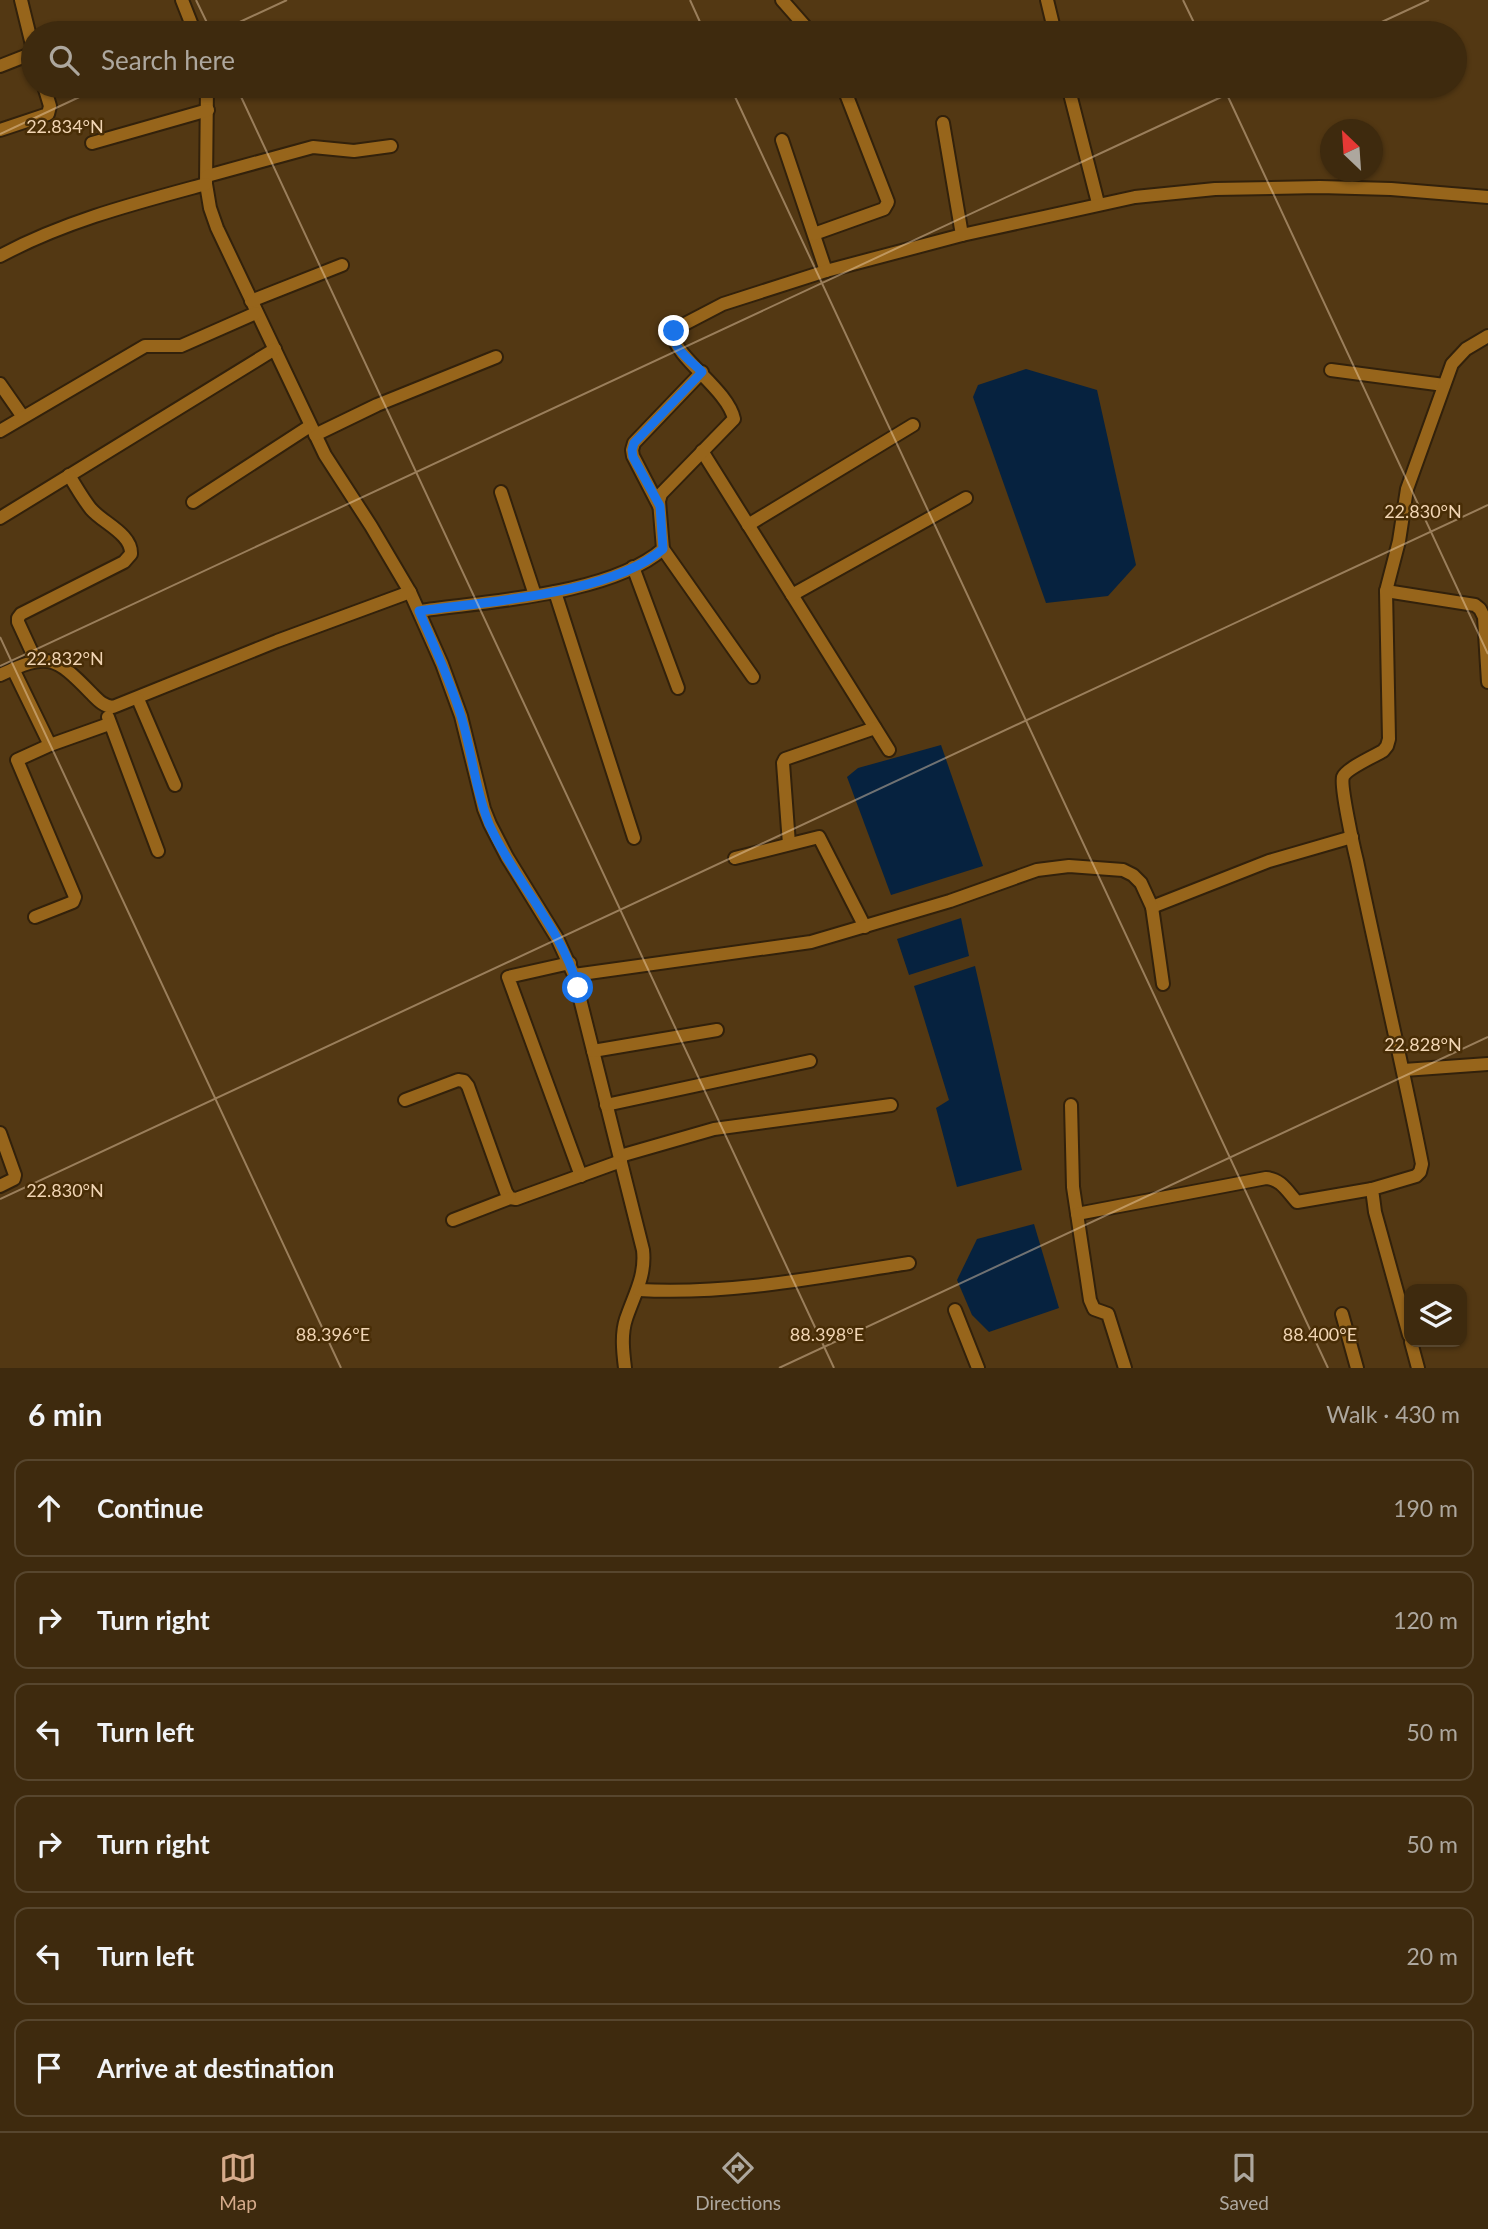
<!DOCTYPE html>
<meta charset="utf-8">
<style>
body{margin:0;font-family:Lato,sans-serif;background:#453217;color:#f1f3f6}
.controls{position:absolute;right:21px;bottom:21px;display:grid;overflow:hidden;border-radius:14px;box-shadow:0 2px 5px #0004}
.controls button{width:63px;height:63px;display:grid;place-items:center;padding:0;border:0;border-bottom:2px solid #57462e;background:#3e2a0e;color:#f1f3f6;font:35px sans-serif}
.compass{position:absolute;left:1320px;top:119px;width:63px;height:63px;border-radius:50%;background:#3e2a0e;box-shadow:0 2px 5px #0004;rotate:335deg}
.stop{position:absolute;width:21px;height:21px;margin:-16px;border:5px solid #1a73e8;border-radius:50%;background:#fff}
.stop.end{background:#1a73e8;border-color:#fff;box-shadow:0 2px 7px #0008}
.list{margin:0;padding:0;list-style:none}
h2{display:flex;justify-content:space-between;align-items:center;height:91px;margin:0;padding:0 28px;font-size:30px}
h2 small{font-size:23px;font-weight:400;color:#ada79e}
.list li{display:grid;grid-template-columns:46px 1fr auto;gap:21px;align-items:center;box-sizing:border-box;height:98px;margin:0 14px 14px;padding:0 14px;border:2px solid #57462e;border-radius:14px}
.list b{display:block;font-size:26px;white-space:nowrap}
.list em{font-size:23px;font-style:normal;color:#ada79e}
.icon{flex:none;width:38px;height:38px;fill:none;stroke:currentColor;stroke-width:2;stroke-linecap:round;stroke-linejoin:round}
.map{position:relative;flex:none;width:1488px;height:1368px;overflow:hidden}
.search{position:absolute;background:#3e2a0e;box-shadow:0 2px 5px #0004;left:21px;right:21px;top:21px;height:77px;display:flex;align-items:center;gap:18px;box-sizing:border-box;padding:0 24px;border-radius:38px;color:#ada79e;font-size:26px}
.sheet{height:763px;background:#3e2a0e}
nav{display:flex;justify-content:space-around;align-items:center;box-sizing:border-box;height:98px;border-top:2px solid #57462e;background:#3e2a0e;font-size:19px;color:#ada79e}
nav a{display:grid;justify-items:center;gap:4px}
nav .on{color:#d6ab8b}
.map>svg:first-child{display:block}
.water{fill:#06223f}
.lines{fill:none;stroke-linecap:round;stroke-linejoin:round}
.minor-casing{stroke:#32210b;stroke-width:16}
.minor{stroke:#97651b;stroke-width:12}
.route{stroke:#1a73e8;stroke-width:9}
.ticks{fill:none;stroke:#f1d5b4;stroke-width:2;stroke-opacity:0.45}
.ticks-label{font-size:18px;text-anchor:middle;fill:#f1d5b4;stroke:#482d06;stroke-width:5;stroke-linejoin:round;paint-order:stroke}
</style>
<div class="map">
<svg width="1488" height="1368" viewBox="0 0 1488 1368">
<rect width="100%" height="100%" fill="#533813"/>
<g class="water">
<path d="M1026,369L1097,390L1136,565L1108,596L1046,603L973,397L978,385Z"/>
<path d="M941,745L983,866L891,895L847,777L858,768Z"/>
<path d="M961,918L969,956L909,975L897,939Z"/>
<path d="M975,966L1022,1170L957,1187L936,1108L949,1100L914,986Z"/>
<path d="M1034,1224L1059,1308L989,1332L972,1315L957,1280L977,1239Z"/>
</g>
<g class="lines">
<g class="minor-casing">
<g id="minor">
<path d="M21,0L33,49"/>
<path d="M182,0L195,33"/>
<path d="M782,0L811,33"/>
<path d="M1047,0L1055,33"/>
<path d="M0,66L33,53"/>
<path d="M207,86L206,184L210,208L217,228L325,455L371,526L410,592L442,664L461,716L484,809L490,824L507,857L557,938L574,975L643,1250C646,1276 634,1295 626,1319C621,1334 623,1352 625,1368"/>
<path d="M1068,86L1098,203"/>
<path d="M943,123L962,235"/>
<path d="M0,130L48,114L50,106L44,86"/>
<path d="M782,140L826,271"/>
<path d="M92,143L208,110"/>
<path d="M207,176L313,147L354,151L391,146"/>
<path d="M814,234L884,209L888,202L843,86"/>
<path d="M0,256C65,221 136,203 206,184"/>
<path d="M251,301L342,265"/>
<path d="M1331,370L1444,385"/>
<path d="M0,384L23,417"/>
<path d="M0,431L145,346H181L256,313"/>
<path d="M315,435L377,405L496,357"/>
<path d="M702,451L889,750"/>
<path d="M501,492L535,595"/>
<path d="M193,502L310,426"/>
<path d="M659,506L633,456L632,450L634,443L702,372"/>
<path d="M0,518L275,349"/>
<path d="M748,525L913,425"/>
<path d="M663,549L753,677"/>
<path d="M633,567L678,688"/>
<path d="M1386,591L1475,605L1480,609L1484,617L1488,682"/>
<path d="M555,592L634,838"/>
<path d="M792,595L966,498"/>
<path d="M419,611C488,601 610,595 663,549L659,501L661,494L734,419C728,390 677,359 673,335L677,328L723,304L826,271L962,235L1135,197L1215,189L1320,187L1391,189L1488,197"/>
<path d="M36,661L18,622V618L21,614L124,562L131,554C132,534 103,523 91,509C83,499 76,487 69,475"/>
<path d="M13,669L50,745"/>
<path d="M0,675C48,652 55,656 91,693C98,700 103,706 113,707L277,641L410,592"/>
<path d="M138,699L175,785"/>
<path d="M108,717L158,851"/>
<path d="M789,844L783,763L785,759L875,728"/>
<path d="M735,858L819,837L865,927"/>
<path d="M1152,907L1269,861L1352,837"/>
<path d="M35,917L73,902L75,897L17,760L50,745L109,724"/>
<path d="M570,963L508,977L581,1176"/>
<path d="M574,975L811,942L950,901L1037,870L1069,866L1123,870L1133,875L1141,883L1152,907L1163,984"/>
<path d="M593,1051L717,1030"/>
<path d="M1404,1070L1488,1064"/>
<path d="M405,1100L458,1080L464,1081L468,1086L506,1192L510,1198L516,1199L621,1161"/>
<path d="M606,1105L810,1061"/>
<path d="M1071,1105L1073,1187L1090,1300L1094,1309L1108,1314L1125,1368"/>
<path d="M0,1133L15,1175L14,1179L0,1186"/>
<path d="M620,1156L714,1129L891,1105"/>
<path d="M1077,1214L1266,1178C1281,1179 1287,1191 1297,1202L1372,1189"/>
<path d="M453,1220L510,1198"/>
<path d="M639,1290C730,1295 819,1277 909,1263"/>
<path d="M955,1310L978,1368"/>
<path d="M1342,1314L1357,1368"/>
<path d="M1409,1335L1375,1212L1372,1189L1416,1176L1420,1172L1422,1164C1402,1062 1378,962 1357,861C1354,849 1340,786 1343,777C1346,769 1374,756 1383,751L1387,746L1389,739L1386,591L1399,541L1407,489L1452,364L1466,349L1488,336"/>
<path d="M1411,1342L1418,1368"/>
</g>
</g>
<use href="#minor" class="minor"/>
</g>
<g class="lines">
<path class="route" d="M578,988C561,927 515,882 489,824C475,790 472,751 461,716C450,680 434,646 419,611C489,601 609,595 663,549L660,506L633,457L632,450L634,443L702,372C691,361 670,347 674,331"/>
</g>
<path class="ticks" d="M196,0L212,33M690,0L705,33M1183,0L1199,33M216,33L287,0M1358,33L1429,0M236,86L834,1368M730,86L1328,1368M1223,86L1488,654M0,134L103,86M0,637L341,1368M0,666L1245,86M0,1199L1488,505M779,1368L1488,1037"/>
<g class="ticks-label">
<text x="65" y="133">22.834°N</text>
<text x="1423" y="518">22.830°N</text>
<text x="65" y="665">22.832°N</text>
<text x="1423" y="1051">22.828°N</text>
<text x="65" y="1197">22.830°N</text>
<text x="333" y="1341">88.396°E</text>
<text x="827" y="1341">88.398°E</text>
<text x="1320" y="1341">88.400°E</text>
</g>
</svg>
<div class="controls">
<button><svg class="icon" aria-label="layers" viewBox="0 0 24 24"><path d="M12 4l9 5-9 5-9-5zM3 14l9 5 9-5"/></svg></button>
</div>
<svg class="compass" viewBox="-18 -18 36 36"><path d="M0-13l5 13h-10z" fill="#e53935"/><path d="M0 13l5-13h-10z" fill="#ada79e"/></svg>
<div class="stop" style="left:578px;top:988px"></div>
<div class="stop end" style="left:674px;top:331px"></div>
<div class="search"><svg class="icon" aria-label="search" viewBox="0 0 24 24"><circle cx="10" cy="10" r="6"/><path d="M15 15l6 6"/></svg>Search here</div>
</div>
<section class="sheet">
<h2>6 min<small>Walk · 430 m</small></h2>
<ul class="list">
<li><svg class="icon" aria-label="ahead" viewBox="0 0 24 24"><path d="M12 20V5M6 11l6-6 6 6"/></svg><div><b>Continue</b></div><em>190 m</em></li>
<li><svg class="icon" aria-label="right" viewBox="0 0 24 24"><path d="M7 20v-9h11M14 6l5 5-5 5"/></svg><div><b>Turn right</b></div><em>120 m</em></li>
<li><svg class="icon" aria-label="left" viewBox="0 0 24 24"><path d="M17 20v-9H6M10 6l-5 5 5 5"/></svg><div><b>Turn left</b></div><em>50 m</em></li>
<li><svg class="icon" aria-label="right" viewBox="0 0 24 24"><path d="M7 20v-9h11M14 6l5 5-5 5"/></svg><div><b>Turn right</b></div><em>50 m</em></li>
<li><svg class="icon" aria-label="left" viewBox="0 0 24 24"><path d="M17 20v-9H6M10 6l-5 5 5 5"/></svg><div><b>Turn left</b></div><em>20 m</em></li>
<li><svg class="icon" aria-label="arrive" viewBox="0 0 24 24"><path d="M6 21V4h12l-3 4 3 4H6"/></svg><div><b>Arrive at destination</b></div></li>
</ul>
</section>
<nav>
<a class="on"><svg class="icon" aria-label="map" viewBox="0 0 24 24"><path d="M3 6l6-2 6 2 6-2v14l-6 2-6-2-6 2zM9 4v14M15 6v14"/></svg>Map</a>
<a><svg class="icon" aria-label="directions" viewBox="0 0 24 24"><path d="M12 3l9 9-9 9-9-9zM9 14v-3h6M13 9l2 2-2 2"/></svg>Directions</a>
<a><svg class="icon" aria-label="saved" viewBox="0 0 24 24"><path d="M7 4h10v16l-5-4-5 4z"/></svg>Saved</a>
</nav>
